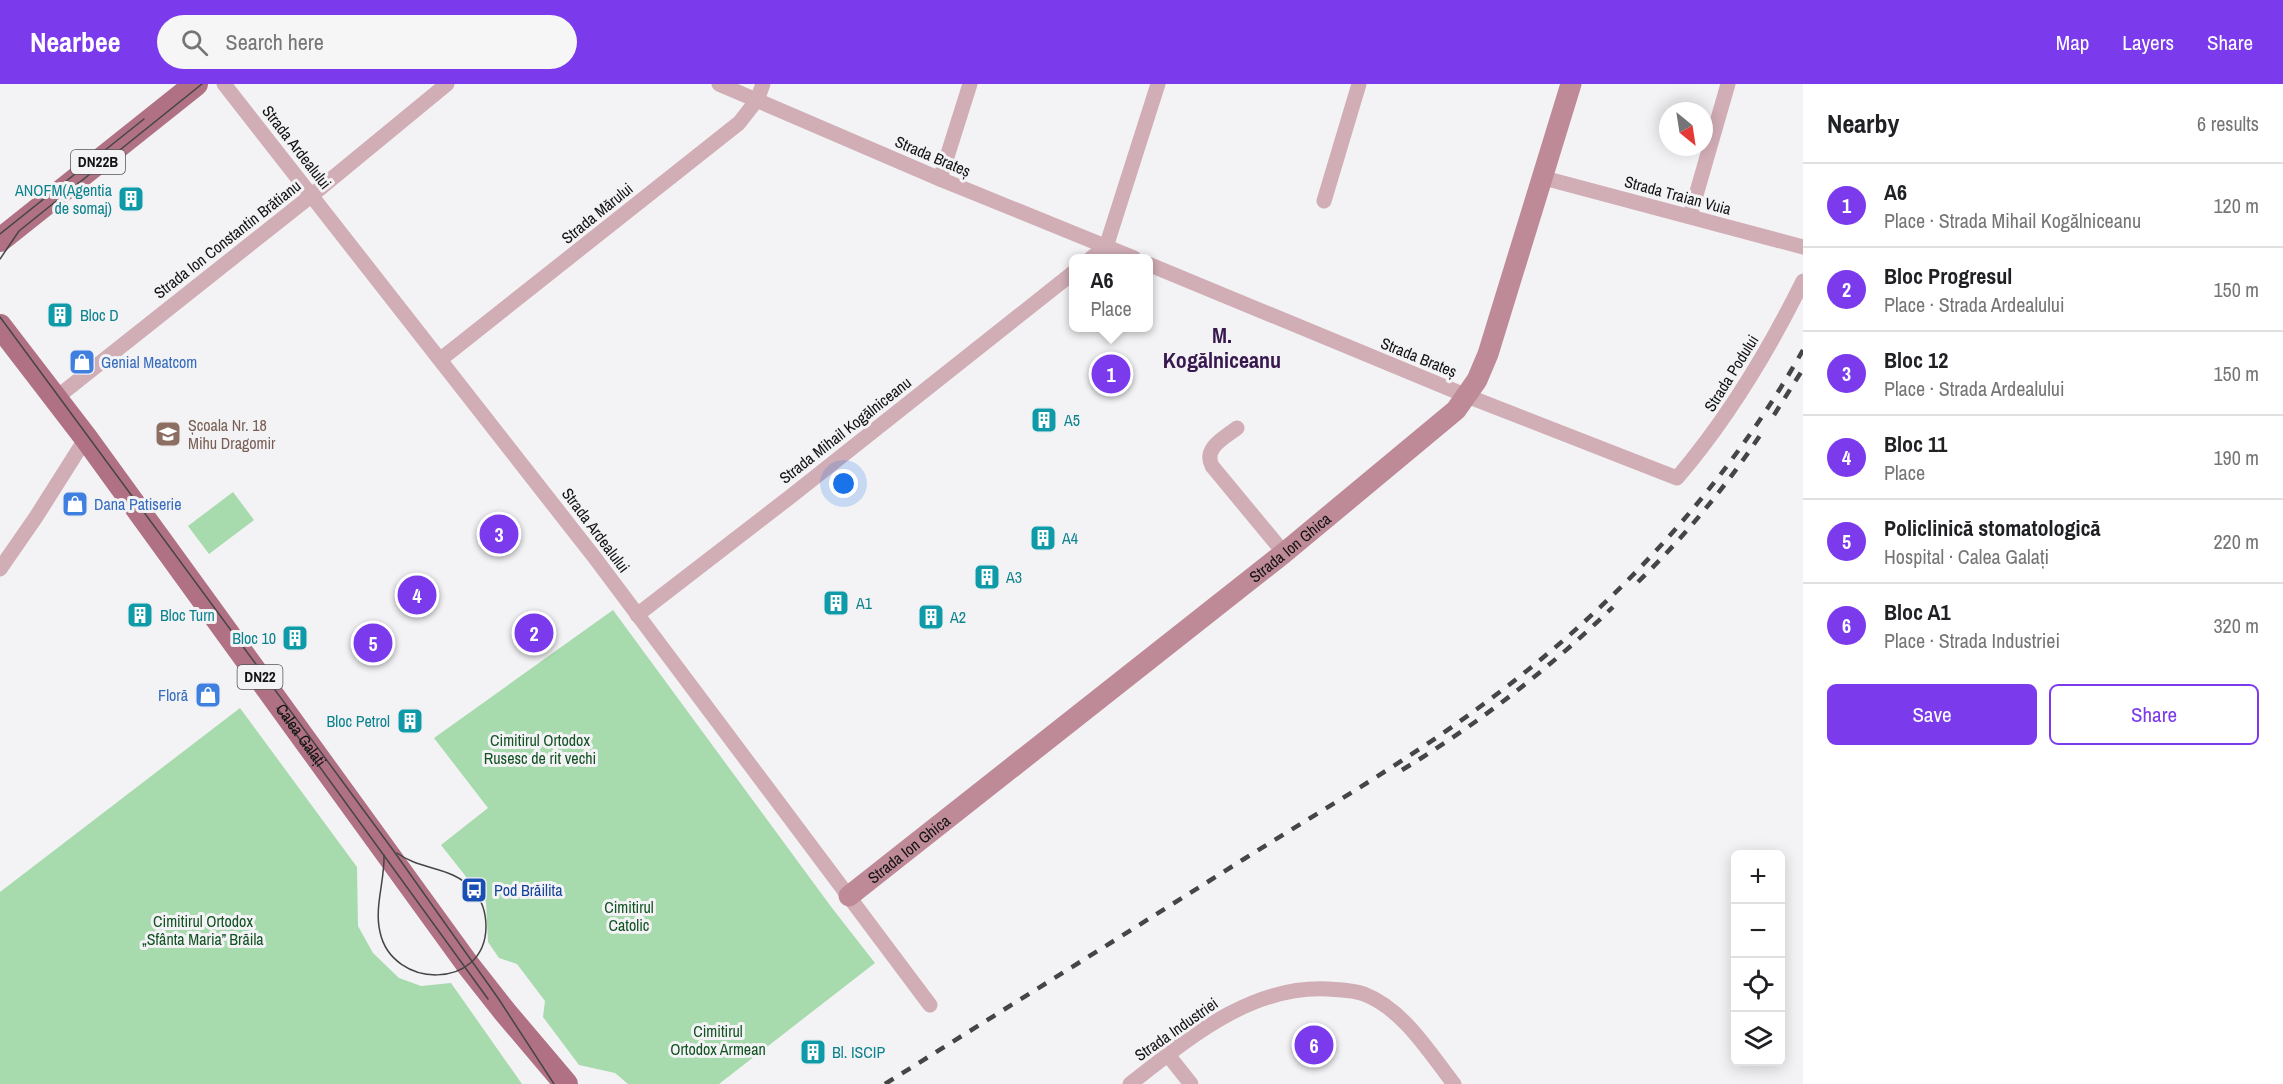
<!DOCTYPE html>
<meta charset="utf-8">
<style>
body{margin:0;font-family:"Archivo Narrow",sans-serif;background:#f6f6f6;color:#202124}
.controls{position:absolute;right:18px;bottom:18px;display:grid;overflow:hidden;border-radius:9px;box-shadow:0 3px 15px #0003}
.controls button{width:54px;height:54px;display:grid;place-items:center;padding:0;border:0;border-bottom:2px solid #e0e0e0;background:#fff;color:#202124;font:30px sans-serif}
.compass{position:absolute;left:1659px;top:18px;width:54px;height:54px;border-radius:50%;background:#fff;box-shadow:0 3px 15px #0003;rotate:150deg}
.you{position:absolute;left:844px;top:400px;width:21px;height:21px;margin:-15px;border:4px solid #fff;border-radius:50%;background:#1a73e8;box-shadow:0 0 0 9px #1a73e833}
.badge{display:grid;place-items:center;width:39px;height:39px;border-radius:50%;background:#7c3aed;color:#fff;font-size:20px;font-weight:700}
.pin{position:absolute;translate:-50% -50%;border:3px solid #fff;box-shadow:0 2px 6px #0006}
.popup{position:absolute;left:1069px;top:170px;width:84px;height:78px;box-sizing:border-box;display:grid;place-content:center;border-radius:9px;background:#fff;filter:drop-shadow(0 2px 4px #0005);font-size:20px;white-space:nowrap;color:#757577}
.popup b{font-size:22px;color:#202124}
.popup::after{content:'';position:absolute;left:50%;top:100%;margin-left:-12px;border:12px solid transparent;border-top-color:#fff}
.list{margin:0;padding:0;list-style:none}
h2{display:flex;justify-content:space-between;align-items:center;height:78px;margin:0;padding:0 24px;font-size:26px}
h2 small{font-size:20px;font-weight:400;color:#757577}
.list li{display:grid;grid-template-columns:39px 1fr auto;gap:18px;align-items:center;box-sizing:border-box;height:84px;padding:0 24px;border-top:2px solid #e0e0e0}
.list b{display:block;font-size:22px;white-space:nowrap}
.list p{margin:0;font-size:20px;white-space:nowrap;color:#757577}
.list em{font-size:20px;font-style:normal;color:#757577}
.actions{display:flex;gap:12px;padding:18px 24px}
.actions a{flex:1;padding:14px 0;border:2px solid #7c3aed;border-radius:9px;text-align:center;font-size:21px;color:#7c3aed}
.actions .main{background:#7c3aed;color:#fff}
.icon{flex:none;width:33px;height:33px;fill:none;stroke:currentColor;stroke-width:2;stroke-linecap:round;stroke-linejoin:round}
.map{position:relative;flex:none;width:1803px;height:1000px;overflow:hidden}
header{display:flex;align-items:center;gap:36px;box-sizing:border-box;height:84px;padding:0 30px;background:#7c3aed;color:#fff}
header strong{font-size:28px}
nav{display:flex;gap:33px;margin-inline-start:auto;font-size:21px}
.search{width:420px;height:54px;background:#f6f6f6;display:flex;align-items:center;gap:15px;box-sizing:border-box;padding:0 21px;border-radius:33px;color:#757577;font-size:22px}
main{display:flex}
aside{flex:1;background:#fff}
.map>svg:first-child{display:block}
.green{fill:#a7daad}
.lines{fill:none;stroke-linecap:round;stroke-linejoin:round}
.street{stroke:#d1adb6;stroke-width:15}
.secondary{stroke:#be8a98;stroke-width:21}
.primary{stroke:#af7183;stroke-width:24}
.tram{stroke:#454546;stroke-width:1.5}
.rail{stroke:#454546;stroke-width:4.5;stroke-dasharray:10 10;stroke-linecap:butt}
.labels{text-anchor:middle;stroke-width:6;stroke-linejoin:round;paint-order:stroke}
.shield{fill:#f3f3f5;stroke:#565658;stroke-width:1.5}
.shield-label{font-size:15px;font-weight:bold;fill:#131314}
.street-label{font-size:16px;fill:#131314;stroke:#f3f3f5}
.culture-label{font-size:16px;fill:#0d838f;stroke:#f3f3f5;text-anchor:start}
.shop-label{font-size:16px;fill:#366cbe;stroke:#f3f3f5;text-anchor:start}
.education-label{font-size:16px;fill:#785e54;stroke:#f3f3f5;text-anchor:start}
.park-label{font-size:16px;fill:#125223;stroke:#f3f3f5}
.transit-label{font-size:16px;fill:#164399;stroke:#f3f3f5;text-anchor:start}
.district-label{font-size:22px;font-weight:bold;fill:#38184f;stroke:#f3f3f5}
</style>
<header>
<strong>Nearbee</strong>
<div class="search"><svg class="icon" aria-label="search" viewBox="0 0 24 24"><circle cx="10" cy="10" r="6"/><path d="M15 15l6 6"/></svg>Search here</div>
<nav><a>Map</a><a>Layers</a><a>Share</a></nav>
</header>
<main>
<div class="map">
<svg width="1803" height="1000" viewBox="0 0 1803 1000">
<rect width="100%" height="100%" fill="#f3f3f5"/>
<g class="green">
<path d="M233,408L254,436L209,470L188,442Z"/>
<path d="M613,526L832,824L875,879L719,1000H628L615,989L579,981L543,933L545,917L517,880L499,874L488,858L486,818L441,761L488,724L434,654Z"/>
<path d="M240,624L357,783L358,842L373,869L399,894L421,902L451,899L522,1000H0V808Z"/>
</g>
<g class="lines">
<g class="street">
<path d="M224,0L595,474L930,921"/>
<path d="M719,0L940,95L1134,174"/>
<path d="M1544,94L1803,163"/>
<path d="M940,95L970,0"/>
<path d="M1324,117L1359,0"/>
<path d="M1690,132L1728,0"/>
<path d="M1091,174L1106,163L1158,0"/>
<path d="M1148,180L1467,312L1677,394C1729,333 1768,268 1803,197"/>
<path d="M441,275L739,39L757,16L763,0"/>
<path d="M56,314L312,111L447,0"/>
<path d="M1237,344C1224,354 1203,364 1212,382L1284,469"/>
<path d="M0,485L36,433L86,354"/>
<path d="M637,531L790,413L1074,188"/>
<path d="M1168,971L1191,1000"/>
<path d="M1130,1000C1188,955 1250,901 1328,905C1340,906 1353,906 1364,910C1403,925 1429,968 1454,1000"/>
</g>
<path class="secondary" id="s1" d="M849,812L1284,469L1456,326L1477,296L1488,270L1571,0"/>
<g class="primary">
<path d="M0,156L196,0"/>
<path id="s2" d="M0,242L86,354L468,881L505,928L566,1000"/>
</g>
<g class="tram">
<path d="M0,150L144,35"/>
<path d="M0,175L19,147L202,0"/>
<path d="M0,233L393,766L498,914L554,1000"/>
<path d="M277,624L488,915"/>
<path d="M384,771C385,796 374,823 380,848C392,905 485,907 486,843C486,829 483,817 473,806C453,782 421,787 397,769"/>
</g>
<g class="rail">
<path d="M1774,331L1803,285"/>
<path d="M1638,498C1684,453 1725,404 1761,350"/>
<path d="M1402,686C1478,640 1549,585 1613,523"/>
<path d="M885,1000C1005,925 1125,850 1244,775C1325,724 1409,676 1485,619C1614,524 1724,406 1803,266"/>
</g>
</g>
<defs>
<g id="building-square" transform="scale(1.35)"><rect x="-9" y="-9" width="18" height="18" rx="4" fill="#0f9aa8" stroke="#f3f3f5"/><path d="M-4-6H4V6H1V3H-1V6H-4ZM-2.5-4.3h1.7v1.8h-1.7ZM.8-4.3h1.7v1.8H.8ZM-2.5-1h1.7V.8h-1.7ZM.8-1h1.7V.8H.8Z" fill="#fff"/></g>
<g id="shop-square" transform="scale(1.35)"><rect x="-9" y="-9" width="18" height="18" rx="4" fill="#3f7fe0" stroke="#f3f3f5"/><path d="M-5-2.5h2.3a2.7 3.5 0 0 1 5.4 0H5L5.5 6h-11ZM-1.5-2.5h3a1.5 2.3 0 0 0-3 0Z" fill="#fff"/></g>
<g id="school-square" transform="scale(1.35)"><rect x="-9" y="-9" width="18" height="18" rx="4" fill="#8d6e63" stroke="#f3f3f5"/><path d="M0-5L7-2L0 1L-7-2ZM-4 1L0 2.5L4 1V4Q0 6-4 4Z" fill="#fff"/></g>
<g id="bus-square" transform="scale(1.35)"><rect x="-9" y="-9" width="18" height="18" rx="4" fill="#1a4fb4" stroke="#f3f3f5"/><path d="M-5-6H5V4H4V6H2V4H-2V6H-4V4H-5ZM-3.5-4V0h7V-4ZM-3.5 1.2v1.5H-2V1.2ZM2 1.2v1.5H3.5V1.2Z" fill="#fff"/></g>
</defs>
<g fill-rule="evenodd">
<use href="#building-square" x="131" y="115"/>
<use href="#building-square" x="60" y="231"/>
<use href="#shop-square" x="82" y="278"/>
<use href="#building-square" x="1044" y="336"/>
<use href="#school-square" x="168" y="350"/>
<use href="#shop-square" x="75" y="420"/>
<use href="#building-square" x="1043" y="454"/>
<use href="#building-square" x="987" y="493"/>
<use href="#building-square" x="836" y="519"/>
<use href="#building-square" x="140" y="531"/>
<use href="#building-square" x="931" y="533"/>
<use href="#building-square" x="295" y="554"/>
<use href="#shop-square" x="208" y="611"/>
<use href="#building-square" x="410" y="637"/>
<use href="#bus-square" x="474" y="806"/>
<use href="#building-square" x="813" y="968"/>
</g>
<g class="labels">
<g class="shield">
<rect x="71" y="66" width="54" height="24" rx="4.5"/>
<rect x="237.5" y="581" width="45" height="24" rx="4.5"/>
</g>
<g class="shield-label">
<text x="98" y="83">DN22B</text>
<text x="260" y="598">DN22</text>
</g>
<g class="street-label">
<text transform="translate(297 63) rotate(52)" y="6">Strada Ardealului</text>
<text transform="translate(933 72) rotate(23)" y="6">Strada Brateș</text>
<text transform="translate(1678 111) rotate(15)" y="6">Strada Traian Vuia</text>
<text transform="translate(597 129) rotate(-39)" y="6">Strada Mărului</text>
<text transform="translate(227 155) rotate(-38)" y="6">Strada Ion Constantin Brătianu</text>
<text transform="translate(1419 273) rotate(22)" y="6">Strada Brateș</text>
<text transform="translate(1731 289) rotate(-58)" y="6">Strada Podului</text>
<text transform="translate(845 346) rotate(-38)" y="6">Strada Mihail Kogălniceanu</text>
<text transform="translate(596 446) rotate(53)" y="6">Strada Ardealului</text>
<text dy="6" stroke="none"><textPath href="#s1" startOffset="562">Strada Ion Ghica</textPath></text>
<text dy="6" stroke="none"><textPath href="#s2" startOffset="508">Calea Galați</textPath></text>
<text dy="6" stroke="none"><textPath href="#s1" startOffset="76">Strada Ion Ghica</textPath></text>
<text transform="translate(1176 945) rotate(-35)" y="6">Strada Industriei</text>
</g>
<g class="culture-label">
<text x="112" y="112" text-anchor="end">ANOFM(Agentia<tspan x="112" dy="18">de somaj)</tspan></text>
<text x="80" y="237">Bloc D</text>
<text x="1064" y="342">A5</text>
<text x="1062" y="460">A4</text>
<text x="1006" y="499">A3</text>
<text x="856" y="525">A1</text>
<text x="160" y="537">Bloc Turn</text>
<text x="950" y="539">A2</text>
<text x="276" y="560" text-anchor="end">Bloc 10</text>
<text x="390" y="643" text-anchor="end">Bloc Petrol</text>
<text x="832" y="974">Bl. ISCIP</text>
</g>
<g class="shop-label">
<text x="101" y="284">Genial Meatcom</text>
<text x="94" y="426">Dana Patiserie</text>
<text x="188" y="617" text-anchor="end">Floră</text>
</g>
<g class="education-label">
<text x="188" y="347">Școala Nr. 18<tspan x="188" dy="18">Mihu Dragomir</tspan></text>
</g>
<g class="park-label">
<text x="540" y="662">Cimitirul Ortodox<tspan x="540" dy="18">Rusesc de rit vechi</tspan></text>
<text x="629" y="829">Cimitirul<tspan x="629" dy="18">Catolic</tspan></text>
<text x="203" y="843">Cimitirul Ortodox<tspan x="203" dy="18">„Sfânta Maria” Brăila</tspan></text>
<text x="718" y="953">Cimitirul<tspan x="718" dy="18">Ortodox Armean</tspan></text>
</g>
<g class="transit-label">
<text x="494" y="812">Pod Brăilita</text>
</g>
<g class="district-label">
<text x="1222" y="259">M.<tspan x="1222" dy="25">Kogălniceanu</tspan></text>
</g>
</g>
</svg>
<div class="controls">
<button>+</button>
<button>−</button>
<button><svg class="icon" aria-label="locate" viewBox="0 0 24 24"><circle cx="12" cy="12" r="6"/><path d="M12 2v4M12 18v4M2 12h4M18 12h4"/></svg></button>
<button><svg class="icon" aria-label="layers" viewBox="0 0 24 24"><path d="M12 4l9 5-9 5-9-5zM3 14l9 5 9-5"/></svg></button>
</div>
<svg class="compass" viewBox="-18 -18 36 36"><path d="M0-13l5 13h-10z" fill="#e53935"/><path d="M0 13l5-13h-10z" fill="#757577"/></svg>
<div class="you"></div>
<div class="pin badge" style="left:1111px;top:290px">1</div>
<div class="popup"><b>A6</b>Place</div>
<div class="pin badge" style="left:534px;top:549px">2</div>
<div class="pin badge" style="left:499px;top:450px">3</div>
<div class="pin badge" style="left:417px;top:511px">4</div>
<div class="pin badge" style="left:373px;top:559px">5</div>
<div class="pin badge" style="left:1314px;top:961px">6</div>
</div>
<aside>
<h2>Nearby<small>6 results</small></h2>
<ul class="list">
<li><span class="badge">1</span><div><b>A6</b><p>Place · Strada Mihail Kogălniceanu</p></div><em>120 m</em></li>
<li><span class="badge">2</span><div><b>Bloc Progresul</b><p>Place · Strada Ardealului</p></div><em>150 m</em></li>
<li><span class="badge">3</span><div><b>Bloc 12</b><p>Place · Strada Ardealului</p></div><em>150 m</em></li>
<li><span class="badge">4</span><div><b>Bloc 11</b><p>Place</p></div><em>190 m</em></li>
<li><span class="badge">5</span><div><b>Policlinică stomatologică</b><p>Hospital · Calea Galați</p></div><em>220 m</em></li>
<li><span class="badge">6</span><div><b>Bloc A1</b><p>Place · Strada Industriei</p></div><em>320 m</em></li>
</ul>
<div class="actions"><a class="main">Save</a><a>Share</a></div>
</aside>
</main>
